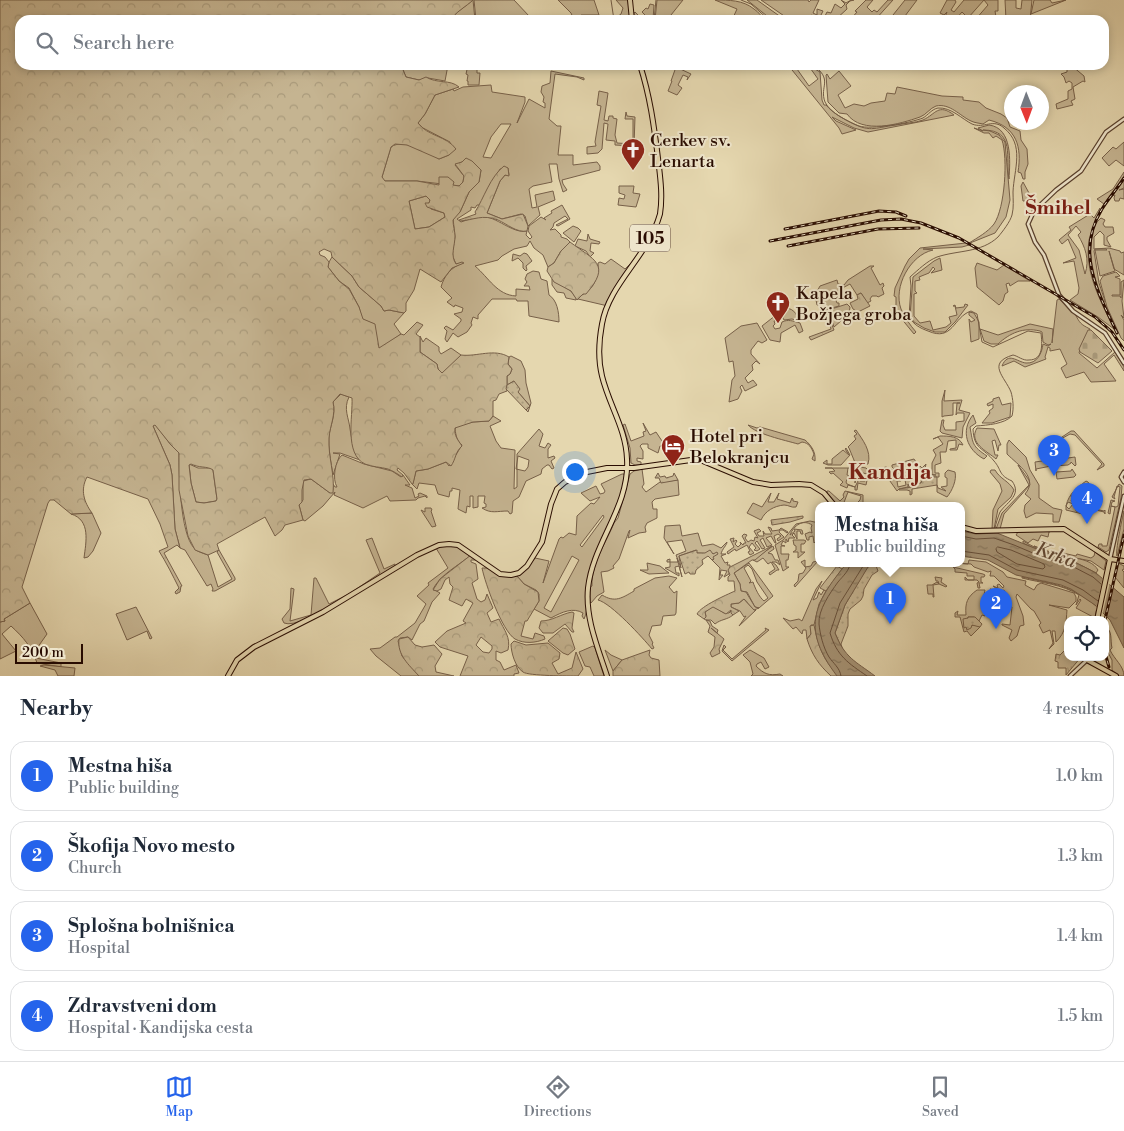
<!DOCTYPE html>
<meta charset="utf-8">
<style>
body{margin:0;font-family:"Libre Bodoni",serif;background:#f6f6f7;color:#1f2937}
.controls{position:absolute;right:15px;bottom:15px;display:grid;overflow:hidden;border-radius:10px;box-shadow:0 2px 8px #0003}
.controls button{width:45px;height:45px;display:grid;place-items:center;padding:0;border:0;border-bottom:1px solid #e0e1e3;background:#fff;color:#1f2937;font:25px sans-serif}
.compass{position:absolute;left:1004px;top:85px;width:45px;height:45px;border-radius:50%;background:#fff;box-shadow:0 2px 8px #0003;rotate:179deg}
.scale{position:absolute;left:15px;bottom:12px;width:68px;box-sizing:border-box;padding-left:5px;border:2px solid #290c01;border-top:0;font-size:14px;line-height:18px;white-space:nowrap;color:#290c01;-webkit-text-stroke:4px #eee5cb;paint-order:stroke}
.you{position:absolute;left:574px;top:471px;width:18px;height:18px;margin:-12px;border:4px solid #fff;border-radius:50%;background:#1a73e8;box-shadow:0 0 0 8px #1a73e833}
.badge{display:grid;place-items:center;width:32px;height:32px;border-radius:50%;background:#2563eb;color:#fff;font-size:16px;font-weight:700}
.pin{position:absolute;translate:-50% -41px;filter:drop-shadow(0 1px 2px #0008)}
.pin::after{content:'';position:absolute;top:26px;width:18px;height:15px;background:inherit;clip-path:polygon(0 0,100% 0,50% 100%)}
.popup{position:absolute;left:815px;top:502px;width:150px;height:65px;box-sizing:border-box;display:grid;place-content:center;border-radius:10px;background:#fff;filter:drop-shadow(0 1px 4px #0005);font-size:16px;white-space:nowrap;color:#747a83}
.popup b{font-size:19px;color:#1f2937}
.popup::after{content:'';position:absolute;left:50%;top:100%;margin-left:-10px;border:10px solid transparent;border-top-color:#fff}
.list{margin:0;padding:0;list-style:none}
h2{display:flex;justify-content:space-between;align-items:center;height:65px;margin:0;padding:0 20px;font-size:21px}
h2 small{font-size:16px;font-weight:400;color:#747a83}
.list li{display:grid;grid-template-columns:32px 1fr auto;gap:15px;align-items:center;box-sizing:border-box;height:70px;margin:0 10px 10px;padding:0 10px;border:1px solid #e0e1e3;border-radius:15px}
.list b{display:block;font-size:19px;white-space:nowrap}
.list p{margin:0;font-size:16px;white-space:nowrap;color:#747a83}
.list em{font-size:16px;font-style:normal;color:#747a83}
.icon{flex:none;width:28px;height:28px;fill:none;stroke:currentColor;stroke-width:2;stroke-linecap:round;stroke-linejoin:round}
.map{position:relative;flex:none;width:1124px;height:676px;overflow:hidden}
.search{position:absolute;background:#fff;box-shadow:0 2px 8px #0003;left:15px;right:15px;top:15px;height:55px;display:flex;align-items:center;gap:12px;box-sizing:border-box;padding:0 18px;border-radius:15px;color:#747a83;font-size:19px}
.sheet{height:385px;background:#fff}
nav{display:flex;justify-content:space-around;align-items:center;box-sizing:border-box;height:70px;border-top:1px solid #e0e1e3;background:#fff;font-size:14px;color:#747a83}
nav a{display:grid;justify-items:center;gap:2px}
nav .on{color:#2563eb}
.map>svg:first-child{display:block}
.grass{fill:#c5b491;stroke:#776049;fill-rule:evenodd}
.forest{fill:url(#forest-crowns);stroke:#776049;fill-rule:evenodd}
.cemetery{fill:url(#cemetery-stones);stroke:#776049}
.park{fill:url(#park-tufts);stroke:#776049}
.garden{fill:url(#garden-dots);stroke:#776049}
.water{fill:url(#water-ripples);stroke:#735c46}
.pier{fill:#e5d7af}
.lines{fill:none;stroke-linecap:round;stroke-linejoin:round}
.shore{stroke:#674f3a;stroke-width:1}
.stream{stroke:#735c46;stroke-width:1}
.minor-casing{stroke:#583f2c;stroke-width:5}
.major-casing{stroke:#290c01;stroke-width:6}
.minor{stroke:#eee5cb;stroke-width:2.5}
.major{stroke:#e5d7af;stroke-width:4}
.rail-casing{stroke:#290c01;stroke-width:3}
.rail{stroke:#eee5cb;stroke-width:1;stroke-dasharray:4;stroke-linecap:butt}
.labels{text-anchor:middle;stroke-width:4;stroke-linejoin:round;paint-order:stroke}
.shield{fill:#eee5cb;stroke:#644d3e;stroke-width:1}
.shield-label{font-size:16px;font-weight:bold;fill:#290c01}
.poi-label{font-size:18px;fill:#290c01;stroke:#eee5cb;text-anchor:start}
.water-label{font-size:19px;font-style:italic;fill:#614835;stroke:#eee5cb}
.quarter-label{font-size:20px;font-weight:bold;fill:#7a1f14;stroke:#eee5cb}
.district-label{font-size:22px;font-weight:bold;fill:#7a1f14;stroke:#eee5cb}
</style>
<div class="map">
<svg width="1124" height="676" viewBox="0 0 1124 676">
<defs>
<pattern id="forest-crowns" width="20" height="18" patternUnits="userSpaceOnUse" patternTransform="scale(1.25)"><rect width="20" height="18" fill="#c5b491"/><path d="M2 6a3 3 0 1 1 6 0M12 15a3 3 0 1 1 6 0" fill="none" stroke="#a99a7b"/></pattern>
<pattern id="cemetery-stones" width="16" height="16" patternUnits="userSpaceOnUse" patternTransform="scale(1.25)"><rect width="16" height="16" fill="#c5b491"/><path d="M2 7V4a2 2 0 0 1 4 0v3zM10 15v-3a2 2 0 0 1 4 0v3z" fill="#a99a7b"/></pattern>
<pattern id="park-tufts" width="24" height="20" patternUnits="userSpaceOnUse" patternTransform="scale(1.25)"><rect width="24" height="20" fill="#c5b491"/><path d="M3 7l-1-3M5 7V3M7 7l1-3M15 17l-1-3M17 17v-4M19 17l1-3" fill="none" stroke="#a99a7b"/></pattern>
<pattern id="garden-dots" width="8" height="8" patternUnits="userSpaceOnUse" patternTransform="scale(1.25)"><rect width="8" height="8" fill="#c5b491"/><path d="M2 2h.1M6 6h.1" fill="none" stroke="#a99a7b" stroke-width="1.8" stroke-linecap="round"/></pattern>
<pattern id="water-ripples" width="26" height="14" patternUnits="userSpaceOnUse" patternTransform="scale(1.25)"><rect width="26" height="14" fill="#a59274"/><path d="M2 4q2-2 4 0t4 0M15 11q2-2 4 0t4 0" fill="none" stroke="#86765d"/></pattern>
</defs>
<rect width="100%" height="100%" fill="#e5d7af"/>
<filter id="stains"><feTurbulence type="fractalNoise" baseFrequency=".004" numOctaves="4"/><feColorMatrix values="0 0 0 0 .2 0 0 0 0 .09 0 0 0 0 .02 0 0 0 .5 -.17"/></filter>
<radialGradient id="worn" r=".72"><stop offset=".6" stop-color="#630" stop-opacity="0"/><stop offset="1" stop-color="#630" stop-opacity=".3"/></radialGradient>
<g class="grass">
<path d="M473,0L475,20H451L455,14Z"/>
<path d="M474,0H514L529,16V20H476Z"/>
<path d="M558,0H594L599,15H581V20H574L571,13Z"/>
<path d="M616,0H628L630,20H616L617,17L621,14L623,8Z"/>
<path d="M657,0H683L667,20H655Z"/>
<path d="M715,0C729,0 743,0 754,9C759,12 761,17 766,20H732L737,9Z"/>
<path d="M747,0H757L785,20H772Z"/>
<path d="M761,0H808L809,2L811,0H819L813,13L817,15V9L823,11L819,19L811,15L809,20H790Z"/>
<path d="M841,0L846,3L851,0H854L850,1L846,5L847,9L835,20H823L827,12L831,13L835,4L841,8L845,4Z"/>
<path d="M866,0H873L867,7L872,12L874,10L877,12L888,0H893L875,20H850L857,12L855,11Z"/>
<path d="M905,0H917L902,20H889Z"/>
<path d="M947,0H955L956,2L951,10L954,12L964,0H998V11H995L996,17L988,20L990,18L988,16L984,20H975L988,5L984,0L968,18L962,12L955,20H948L945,17L947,12L944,15L940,13Z"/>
<path d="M1005,0H1016V8L1021,9L1022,0H1032L1030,20H1006Z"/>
<path d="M1034,0H1050L1052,3L1066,0L1031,14Z"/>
<path d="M650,4L654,5L653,20H634V13L635,12L642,19L645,15L642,12L646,8L648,9Z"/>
<path d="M401,65H448L445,81L428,78L419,80L406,77Z"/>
<path d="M468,65H477V73H480L479,85H468V81H467L468,75L466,74Z"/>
<path d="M788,65H802L797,69L809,86L818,79L808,65L820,72L822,100L824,105H826C833,113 839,116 848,121C870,133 873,128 896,125C905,123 915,123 923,120C936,114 938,103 954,115L868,132L854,128L832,117L836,121L856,130L842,134L839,128Z"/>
<path d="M1072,66L1084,76L1085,82L1083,81L1073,87L1075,99L1071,101L1073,105L1057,109L1056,104L1068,99V91L1072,89V83L1069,81L1066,83L1064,77L1061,74L1067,72V70Z"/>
<path d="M676,67L691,74L687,80L688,77L683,75L678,85L682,88L677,95L668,91L672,81H671Z"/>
<path d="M551,71L584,78V80L577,77L555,74L549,119L557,126H561L558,155H573V165L597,162L600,166V170L562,180L563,184L567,190L563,192L559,179L557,164H549L552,182L533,186L529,189L532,208L537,207L535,195L553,191L555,200L538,207L540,215L528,226L525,216L521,214L502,219L487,213L500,181L505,175H509L508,168L500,169L480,205H477L475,208L471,207V210L457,219L461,222C467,220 474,217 480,216C497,216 512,234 527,231L526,235L530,239L532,237L528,231L529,226L541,217L546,220L544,218L552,213L551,211L562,205L570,219L558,226L556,225L568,219L565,216L554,223L553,227L550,230L555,229L561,235V237L567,239L570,242L561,251L554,263L548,267L543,255L534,248L530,241L527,246L514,249L502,256L498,260L475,266C489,278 497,295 516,296V289L530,290L529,286H524L527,282L525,279L527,274L533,271L539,272L541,279L547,281L549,295C557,300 559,312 559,322L529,316L528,301H517L516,299H492L478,315V319L473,317L471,323L472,325L467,332L458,337L453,333L447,342L445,339L447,331L444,328L446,326L453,330L461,321V319L454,314L462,312L463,308L455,305L454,307L447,302L452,298L441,287C444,276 451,267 463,263L456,264L452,255L455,237L453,218L460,212L469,192L479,182L481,170L477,167L462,162L455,165L464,176L463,182L459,186L417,181H383L382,177L391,147C403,138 428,152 439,159L449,155L450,142L423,128L418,123L425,114L435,95L453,89L454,91L463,87L491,85L492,92L525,97V102L517,123L529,99L545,108V103L543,102L544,97L541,92L542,86L550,83ZM501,124H511L491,158L483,157L491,137Z"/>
<path d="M839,71L851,86L838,95L845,108L854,104L864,106L871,103L885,101L887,93L895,94L897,87L942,96L963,97V100L979,102L986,108L1001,114L1007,118L1010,127L1020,131L1021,140L1027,149L1028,164L1025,172V179H1023L1021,173L1018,172C1022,147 1017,127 989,120L983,124C979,123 975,123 971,121C960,116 950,103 936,106C930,108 926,115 920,117C900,124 862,135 847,114L839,113L828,102L826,75L827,74L830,79Z"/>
<path d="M599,91L608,93L604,120L608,121L609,116H613V118L617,119L615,135L617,143L633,144V119H625L626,112L627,116L635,117L634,146L615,145V141L606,140L608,124L604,123L602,149L598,153L587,154V147L596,146L595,142L601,106L597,105Z"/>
<path d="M989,125C1013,128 1010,162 1009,179C1005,158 1016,130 983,130L990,131L999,135L1005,142L1010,200L1006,217L995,233L970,243H969C977,238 988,232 994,224C1005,208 1008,158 1002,140L996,136L993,138L989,133H984L974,128L983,131L978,128Z"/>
<path d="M1124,142V166L1116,160L1109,166L1102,158L1113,147L1116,149Z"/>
<path d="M1124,172V176L1104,204L1097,199L1113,189Z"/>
<path d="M1124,180V188L1119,190L1124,189V199L1120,198L1119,201H1115L1114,198L1115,195L1112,196Z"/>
<path d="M1023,182L1029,193V201H1023L1021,186Z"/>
<path d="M619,186H634L633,193L640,194L636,207L618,205L619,198L624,199L625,195L619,193Z"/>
<path d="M426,196L430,200L429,203L431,209L444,213L445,217L429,227L415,229L409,201Z"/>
<path d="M1100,208C1098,218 1091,229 1089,240C1084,273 1101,301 1114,329L1098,317L1070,300L1078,294L1079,288L1074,261L1063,263L1076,258L1068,239L1062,244L1059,240L1071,230L1069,227L1090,214L1094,218ZM1076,226L1081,232L1078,235C1085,247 1090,259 1085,274L1079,250L1068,235Z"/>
<path d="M1101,218L1105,220L1103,224L1105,227H1113L1114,233L1107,237V240L1111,247L1104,245V235L1100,231L1094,237V249L1109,248L1120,251L1121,253L1124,252V275L1114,269L1109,251L1115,271L1100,276L1095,250H1107L1106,249H1095L1094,251L1099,283L1105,301L1103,302C1095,281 1080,235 1101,218Z"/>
<path d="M573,226L578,228L581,231L574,242L563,233Z"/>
<path d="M588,234L590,239L600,242L599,244L591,243L590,251L594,253L590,257L586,251L575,246L578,239L587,241Z"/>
<path d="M966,243L969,245L962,247L923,249L933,250C910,255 893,287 901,309C905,318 910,325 916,332L914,334L896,312V297L894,296L895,288L905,266L909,259L920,248Z"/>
<path d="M524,253L527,254L532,261L526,266L527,270L526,271L523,268V263L518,258L512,261L513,254L520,256Z"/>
<path d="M332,257L352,276L359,287L381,306L384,311L389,310L404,313L394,324L401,334L382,348H378L374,324L362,319L359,307L349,288L339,281L328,267L329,262Z"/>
<path d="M940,258L942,270L931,273L935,269L933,267L929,273L919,277L920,280L915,281V291L917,293L914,294V316L920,323L930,321L933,330L946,327L951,323L949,317L957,315L955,306H953L955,305L956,308L964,307L965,304L968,305L955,322L945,332H935L924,328L914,322L910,316L913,277L934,261Z"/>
<path d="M611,259L625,269L630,264L632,265L608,306L578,299C581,295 584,294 588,291C596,284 599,273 598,263L600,262L605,264Z"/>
<path d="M977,263L997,270L1004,265L1030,281H1018L1010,286L1009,283L1006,284L1008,292L1005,294L1003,301L999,305L977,287L975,268Z"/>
<path d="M870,266H874L871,268L880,285L883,283L884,286L882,288L884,294L878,297L877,296H872L870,299L871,301L867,303L861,293L857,295L850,284L833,293L837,303H839V306L825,310L822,305H817L815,295L820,286L837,280L838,284L844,285L848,280Z"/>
<path d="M1116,272L1120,276L1115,277L1120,279V295H1112V296H1120L1121,298V282L1124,280L1122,301L1124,318L1121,315L1124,320V341L1121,338L1107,307L1100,281L1103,276Z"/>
<path d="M552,279L571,291L576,298V300L566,298L564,293L557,292L552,285Z"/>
<path d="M1059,299C1064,304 1071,309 1075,314C1080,323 1080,324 1090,329L1081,346L1079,353L1097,368L1115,352L1124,367V371L1114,355L1104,364L1116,381L1091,382L1084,372L1066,378L1061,368L1067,364L1060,349L1050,351V348L1048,347L1045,357L1046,359L1025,367L1014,361L1002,366C1008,351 1017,362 1026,363C1037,364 1042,353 1043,344L1048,346L1051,344L1048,345L1043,342L1042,332L1040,331C1023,327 1010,333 998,344H991L984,341L980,329L998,335L1030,324L1053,329L1052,343L1057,300Z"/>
<path d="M847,304L850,307L849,314L834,327L832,321H829L825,311Z"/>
<path d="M777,307C788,307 797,309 798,321L792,319L784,320Z"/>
<path d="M969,312L974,313L979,322V339L971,342L969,319L971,322L975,320L969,315Z"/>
<path d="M776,315L779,320L774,321L775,324L773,326L775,329L780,328L782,322C788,319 793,321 800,323L803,331L799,333L795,325L781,333L780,342L770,340L762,326Z"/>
<path d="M757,323L767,340L762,343L758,341L751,350V354L760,364L756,361L752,365L753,370L745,378L748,383L753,380L757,385L745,391L742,385L740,387L742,391L738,399L729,402L732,380L735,376L733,361L729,362L725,338L741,326Z"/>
<path d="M420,336L423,342L426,338L439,347V351L441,354L451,348L461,355L443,374L438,369L437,364L420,352Z"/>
<path d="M511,356L521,361L525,370L526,383L531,403L528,412L526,410L530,406L518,392L514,381L507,385V376L510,374L512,369L508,364L509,357Z"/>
<path d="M945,390L944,401L962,400L959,410L970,413L963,427L962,438L942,433L940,431L942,420H944L943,425L945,430H956V422L964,421V413H957L956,415L957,403H960H953V415L944,416L942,417V401Z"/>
<path d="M341,394L349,397C343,409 349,418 350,429C352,440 353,450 360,460L340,453H333L340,454L333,475C331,462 328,449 329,435C331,423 336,414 333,402Z"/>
<path d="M999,397L1002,405L1011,403L1010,417L992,423H982L990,413L989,411L993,408V404L988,406L987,404L993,401V399Z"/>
<path d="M973,415L976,423L970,427C973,444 972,446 987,456L984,459C967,450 960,431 973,415Z"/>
<path d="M493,416L501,421L490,426L496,441L501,448L515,450L514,489L517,487V454L539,429L543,434L539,446L545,448L548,443L551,445L548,449V458L554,456L555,458L551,461L554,468L552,469L549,465H547L542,469L541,474L526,481L519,497L513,501L512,513L510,514L508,511C497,511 491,514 482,508L486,507V504L484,503L485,496H478V507L473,508V496H470V507L467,506L466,513L458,509L460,490L452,488V491H450L449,497L438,494L435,485L419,483L417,489L412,484L413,483L416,471L428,469L446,462L449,466L462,445C457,441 456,436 455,429L457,426L473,422L489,421ZM518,456L529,460L528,467L525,471L516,469Z"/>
<path d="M643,423L650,435L656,432L666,447L660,446L658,453L648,448V444H642L640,446L643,451V459L637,458V461L641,462V465H635L631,463L630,448L623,425L625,424L631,441L644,436L643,432L646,431Z"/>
<path d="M155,424L171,445L179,453C179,474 180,533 194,548C197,552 203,553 208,555L218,587L232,579L217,552L219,550L235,578V580L215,591H212L213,589L211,584L207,586L185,550L180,548L175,529L172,475L170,465L153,426Z"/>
<path d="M748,425L757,428L760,427L805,440C811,445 816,452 815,461L812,459L814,454C811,447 809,443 802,442L798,444C784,440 756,434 748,425Z"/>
<path d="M977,428L994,429L1001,445H999L998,451L995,440L992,441L995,455H998L996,459C987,451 968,443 977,428Z"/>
<path d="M856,430C862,439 872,451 868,464L856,465L849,448L848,447L856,439L854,436L857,434L854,431Z"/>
<path d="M1071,431H1074L1104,464V466L1097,470L1102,464L1075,435L1070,434L1059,440V439Z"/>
<path d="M940,436C949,436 959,436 963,445L959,444L957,450H950V449L956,448V440L948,441L946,452H940L941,463L935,465V473H939V477H923L921,483L912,485V487H909L908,484V487L899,489L897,491L885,474L882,468L886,467L894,471L888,473V476H891L892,480L897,479L896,477L900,478L901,481H897L898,487L906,485L905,480H902V479L907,475L912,480V482H917L916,478L919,477L918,475H914L915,471L920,466L922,468L926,464L924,473H921L936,475H932V463L936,455L933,450L943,444L938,437L933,439Z"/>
<path d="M1009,440L1026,457L1030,470L1039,485V498L1053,508L1062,510L1059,522H1053V514L1036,513L1026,518L1024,511L1025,505L1031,499L1025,494C1039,478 1018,465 1007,454V444Z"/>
<path d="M846,448L850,455L841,465H828L823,463L827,460V464H832V459L843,450L849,455L845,449Z"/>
<path d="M342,455L364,464L392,471L401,477L403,475L410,485H405L412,488L415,498L419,496L418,494L420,493L427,496V498L425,496L418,498L416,500L390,501L387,496L363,508L334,495L335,492L323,506L305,521L303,520L299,505L303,500V481L311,479L330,493L333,490V484L335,487H337C332,479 335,461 342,455Z"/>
<path d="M1075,457L1076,465L1075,466L1071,462V463L1068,465L1054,466V460Z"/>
<path d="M914,459L918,465L914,463L909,467L911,470L906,473V470H899V474L892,467V465Z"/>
<path d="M1049,460L1051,466L1036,469V471L1035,462Z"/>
<path d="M189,464L198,468H211L213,470L217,499L216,501L204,503L196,502L191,483Z"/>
<path d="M1018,465L1029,480L1030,485L1004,514L1000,529H996L1002,513L1029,485Z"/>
<path d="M860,467L866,468L869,471L866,485L858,483L857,490H855V487L848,485L847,488L840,485L843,482L833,473L831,474L829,472L835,471L832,468H825H858L856,474V470L848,468L847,475L856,478L855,483V479L848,477L846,482L847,484L855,487L860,477V481H865L867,474L863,473L862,476V472L859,471Z"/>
<path d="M642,469L644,484L642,487L646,492L660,482L678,480L679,495L655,499L652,502L653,509H657V518L647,523L645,527L646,532L639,533L628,538L630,530L629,531L619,559L613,566L614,568L608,571L601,572L604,592L597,596L591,603L590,602V587L592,586C591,564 606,543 614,523L618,518L630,474L634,471Z"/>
<path d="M1072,469L1076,475L1074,477L1057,479L1056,472L1071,471Z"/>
<path d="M948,470L955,472C957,480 952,491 947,497L937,492V485L938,488L946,491L941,487L947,486V478L945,477V473Z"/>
<path d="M991,470H995C1000,479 1009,481 1014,490L1011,497L998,509L994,529H992L993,510L1002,491L1000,484L990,472Z"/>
<path d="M622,474H624L625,477C623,484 622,493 620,500C610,527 592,551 588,580C586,590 589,610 584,619L582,616L583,613C573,607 562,612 551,618L534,609L539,601V594L536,590L524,584L517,576H514L526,569L535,558L549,561L543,583L559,539L561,537L563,538L569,533L576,535L577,516L591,503L594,504L600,497L590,501L581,493L596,486L600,494L604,493L605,491L601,484ZM603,515L604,517L582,547L580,545ZM572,556L579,560L551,612L544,608Z"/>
<path d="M1086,481L1088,482L1090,485L1083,484L1081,488L1093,492L1078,488L1075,492L1092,497L1073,493L1071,497L1091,502L1072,498L1071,501L1090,507L1094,501L1090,508L1104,511L1105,510V514L1104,512L1076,505V511L1087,514V515L1066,510V506L1069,509L1073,504L1068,502L1066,506C1069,493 1077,488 1086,481Z"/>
<path d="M1119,484L1122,486L1121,498L1109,550L1106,552L1098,547L1099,544H1102V546H1107L1115,507L1111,506L1110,514L1108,513L1111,500L1115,501L1112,502L1111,506L1116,507L1118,506L1120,487L1117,486L1114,497L1115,499L1112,497Z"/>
<path d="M827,491H829L840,501L844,497L843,495L845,491L863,495V503H857L860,500L861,496L848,492L843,505H837L827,493Z"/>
<path d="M771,493L768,502H774L779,493L777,499L790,503L792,498L793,499V501L798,502L796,507C791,508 789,505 784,505C774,506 765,511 761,520L747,513L753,503L762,507Z"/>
<path d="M425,508H431L432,510L431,511L436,526L432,527L421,510L425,512Z"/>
<path d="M1124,511V529L1117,556C1115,552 1122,519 1124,511Z"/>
<path d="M92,513L101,533L93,551L88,557L84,558C86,542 91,520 71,514Z"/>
<path d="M810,521L819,523V524H816L819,538L814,543L813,536L809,537V540H807L805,534L810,532L812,533L811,528L812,525C803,519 794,525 790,535L795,531L794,529L802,530L803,534H801L800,531H797V539L794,533L792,535L795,538H789L788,542L786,539V543L783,541L781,545L785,546H781V554H789L788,560H786V567H789L783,571L775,545L783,540L796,524Z"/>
<path d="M680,525L682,536L698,533L702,546L713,544L721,548L727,542C727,545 722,549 721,554H726L721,556L725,563L728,562L727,565H730L729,574L724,577L727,571L721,570L720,575H723L719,580L720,568L712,560L714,559L712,557L717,554L697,553L696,550L679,556L681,568L676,555L686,551L682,540L667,542L674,554L664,538L665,526Z"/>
<path d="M768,527L771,528L772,531L779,530L781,528L788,532L787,533L783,530H780L779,532L784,537L778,541L777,539L781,536L778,534L774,536L776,543H775L771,536L766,538L772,545L767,547L763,538L760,540L765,548L762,549L757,541L755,543L760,549L757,551L754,550L756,548L752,543L749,547L754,553L750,555L748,552L750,551L747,545L736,551L735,549L728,554L727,552L734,547L730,539L734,538L733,542L736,540L737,541L735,544L738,547L741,544L740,542L743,545L744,543H746L742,536L744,534L747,535L745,538L748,542L751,540L754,541L755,537L758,538L754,531L759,529L761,531L757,533L759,536H764L763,531L765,534H772Z"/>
<path d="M1052,531L1049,532L1048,537L1041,535L1038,541L1033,539L1028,543L1016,535L1018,532Z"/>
<path d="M372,538L384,569L395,564V566C376,576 302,631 284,623L282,619L290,609L291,588L294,589L290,621L311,615L314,578H316L329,604L349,594L380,573L366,540Z"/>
<path d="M793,540H804L806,541L804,544H801V552H805L798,558V552H793L796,550V546L794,545Z"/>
<path d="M445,546C456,545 462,548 471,555C458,566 441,574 433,589L440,593L432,602L424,621L420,624L412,640L408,637L400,638L398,641L402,656L419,676H401L376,656L370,649L380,648L395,637H397L415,623L426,604L417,596L429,585L428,583L448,568L436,548Z"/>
<path d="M773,546L774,549L768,553L772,554L775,560H778L780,565L776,562H772L776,565L779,570H777L770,575L769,573L775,569L771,562L768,564L763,558L757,562L753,560Z"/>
<path d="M1034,546L1053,553H1063L1076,556L1077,554L1091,558L1094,556L1095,552L1106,561L1104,570L1091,561L1050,553Z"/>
<path d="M677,558L682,577L679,566L675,567L676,573H679V576L665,568L670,567V562H667V560L670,559V562H678Z"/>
<path d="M969,560L986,562L1003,572L1007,577L1026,581L1025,585L1034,590L1037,585L1041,583L1074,593L1076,597V601L1069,608L1049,605L1067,610C1066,623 1066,632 1056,642L1055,631H1052L1054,644L1049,649L1053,643L1050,630L1043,633L1039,625L1041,623L1034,611L1031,609L1017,594L1016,597L1023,616L1024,625L1020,626L1017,636L1011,641L1009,638L1012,630L1002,625V624L1010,625L1012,607H1008L1004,602L1003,603L1007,609H999V605L991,602V601H1002L1005,591L1003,590L1001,594L990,589L996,590L997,589L993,586L998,588L997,585L999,584L1003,588L1004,586L994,576H990L991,571L988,572L974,567L971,564L954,563L968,564Z"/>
<path d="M647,563L660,566L669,573L649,574L640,570H648Z"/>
<path d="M749,563L773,596L759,608L755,607L747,592L741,591L740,584L734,573ZM748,565L752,569L757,582L768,598L764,601C759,597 755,588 753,582L749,583L751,581L744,568Z"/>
<path d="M1118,563L1124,566V569L1122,570L1124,572V588L1115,577Z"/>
<path d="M953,567L983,574L985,575L984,577H981V582L983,583H979L980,588H978L977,583L979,582L977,580H965V577L968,580H974V576H967V573L955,572V569Z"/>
<path d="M669,576L677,578L669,587L674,593L677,591L676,613L675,615L663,616L661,625L652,626L649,635L653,643L652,644L654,648L652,649C643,638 611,603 598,600L602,595C615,603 622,598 634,591V589L655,578Z"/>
<path d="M935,577L942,578L941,582L947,586L946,587L939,584L933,585L934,597H933V594H928L927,585H932L937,582L939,584L938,581H936Z"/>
<path d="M1022,577C1052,584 1073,585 1097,607L1095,618L1076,608L1081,600L1080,599L1076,605L1079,595C1062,584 1041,583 1022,578Z"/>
<path d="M822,581L813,600L817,598L819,592L821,595L824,590L826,591L819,604L814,625H811V634L807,639L806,630H803L802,634L796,627L793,629L783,618L790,621L799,619L802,621L816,589Z"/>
<path d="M977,590H985L984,595C993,605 989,606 985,616L982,615L979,621L974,617H968L964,627L975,625L980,627L971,636L967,631L964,632L960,617H955V613L958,611L957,615H966C965,603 967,597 977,590Z"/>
<path d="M744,599L754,610H756L739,626L746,616L744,617L740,611L731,607V604L739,603Z"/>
<path d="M30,603L47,634L35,651L36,658L61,663V667L37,663C32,647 23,637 11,626L2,634L16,651L0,659V622L5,621L4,619Z"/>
<path d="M713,606L724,613H729L732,610L733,615C727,620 721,619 715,624L711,620H706L704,619L706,616L705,612Z"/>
<path d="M136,607L152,638L150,639L147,631L127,640L116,614Z"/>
<path d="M1105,626C1113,631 1110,640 1112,648L1110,650C1114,659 1124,666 1124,676H1119L1112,670V660L1105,647Z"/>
<path d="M765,628L769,630L732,661L722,651L724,645L726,647L723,650L732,659L766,630Z"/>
<path d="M593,646L595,648L604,676H594L590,667L585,666L579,652Z"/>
<path d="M605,650L611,655L622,660L613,671Z"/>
<path d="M750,650L764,658L769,667L765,669L761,662L757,664L756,666C764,674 769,676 780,674L783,676H751L753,674L750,662L743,655Z"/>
<path d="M44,665L75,668L74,676H58L55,670L40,666Z"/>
</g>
<g class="forest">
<path d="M0,0H473C467,6 454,13 451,20H421L418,15L413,20H20V65H401L406,77L419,80L426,77C437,84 450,79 459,87L435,95L425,114L418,123C427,136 447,136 456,149L449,155L439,159L407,145L395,144L391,147L382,177L385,181H417L439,185V177H448L454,182L453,185L459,186L463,182L464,176L455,164L462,162L466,158L472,161L481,170L479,182L469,192L460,212L453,220C453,226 455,231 455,236C455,246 450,255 456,264L462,262L464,263L452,268L441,282L420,269L414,290L406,303V311L404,313L389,310L384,311L381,306L359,287L352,276L332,257L331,252L324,249L319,252L320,255L325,257L329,262L328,267L339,281L349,289L359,307L363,319L375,324L379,348L401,334L404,335L417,322L423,325L416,334L420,337V352L437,364L438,369L442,373L461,355C477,357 494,348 509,357L508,364L512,369L510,374L507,376V391L499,394L496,400L493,401V416L489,421L473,422L455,428C454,436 458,440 462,446C455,452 456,459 451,466L446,462L428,469L416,471L413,484H412L404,473L398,468L397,470L403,475L402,477C398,474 393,471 388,469C381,467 372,467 365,464C344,454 353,416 352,398L340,394L333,402C336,415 330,425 329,438C328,457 335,474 333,493H330L311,479L304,480L302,490V502L299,505L303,520L285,525L282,530L275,536L265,517L217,544L219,550L208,555L195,550L188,536L179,490V453L171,445L155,425L153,426L170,465L172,475L175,529L180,548L177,545L164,553L182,586H181L180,592L176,594L175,592L179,588C173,576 166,562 159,551L168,547L160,524L148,499L87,477C80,490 84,502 92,513L71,514L54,500H50L48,503L22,587L30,603L4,619L5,621L0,622ZM426,196L430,200L429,203H425L427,207L444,213L445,217L429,227L415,229L409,201ZM191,464C198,468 208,466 213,470L217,499L216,501L204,503L196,502L191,483L189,465Z"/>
<path d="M504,166L508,168L509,176L505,175L500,181L487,213L502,219L523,214L528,226L527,231C517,233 507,224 498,220C482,214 474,220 460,221L459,220L476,214L475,212C484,198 490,177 504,166Z"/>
<path d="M570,242C594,260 612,264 586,294H583L577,300L571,291L554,282L547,271L548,267L554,263L561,251Z"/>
<path d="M861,293L870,306L858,312L853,309L850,303L858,299L857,295Z"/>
<path d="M830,320L834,330L811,340L809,337L831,329L829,321Z"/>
<path d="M1023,541C1032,546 1040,550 1049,554C1064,558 1090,556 1098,570L1096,573C1072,559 1047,555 1023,543Z"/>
<path d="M772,546L755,560H752L734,573L740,584L741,591L746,592L755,607L759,608L754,610L744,599L739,603L731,604V607L739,611L733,615L731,613V610L726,614L713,607L705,612L706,617L704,619L697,614C701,606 726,595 735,591L734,581H728V577L730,575L728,570L730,567Z"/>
<path d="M471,555L478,560H471V562L476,564L478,579L472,583L477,599L481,602L485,600L487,594L493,608L487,613L491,622L499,619C504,630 511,637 508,650L501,653L496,651V660L500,662L504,670L516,665L519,673L514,674V676H460L468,656L440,647L435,642L447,631L466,623L463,621L473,603L466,599L462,606L449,600L453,587L450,584L449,577L445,580L441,589L437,591L433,590L440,579ZM481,637L492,646V649L489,653L483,652L476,645Z"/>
<path d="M805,560V567L811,566L813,562L818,561L795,587L794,585L798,581L799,574L803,573L806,568L801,562Z"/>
<path d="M482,568H488L502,576H517L524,584L538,592L539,601L527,621H525L521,636L533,639L535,633L544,636L545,639C536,643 524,644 515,639C502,631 485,583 482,568Z"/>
<path d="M572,612L574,613L572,628L574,632H572L565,624L553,633H543L539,628L541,621C552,621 561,614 572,612Z"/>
<path d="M706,620L710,621L712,626L718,630L717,633L711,628L724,639L719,649L720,653L712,657L710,653L714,647L715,637L708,632L710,626Z"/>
<path d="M814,625C818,645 823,661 839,676H831C819,665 812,655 807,639L811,634L810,626Z"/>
<path d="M563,628L567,629L570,634L575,649L568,655L563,653L548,641Z"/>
<path d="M408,637L415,645L422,647L434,645L442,654L435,666L436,672L454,676H419C409,665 397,655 399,639Z"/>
<path d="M514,641L526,645L548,643L560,653L559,659L552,663L558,674L572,668L576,652L583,669L578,676C570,676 528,676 523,672C515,667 511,652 511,644Z"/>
<path d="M650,650L649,655L651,658L659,660L660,676H613V671L622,660Z"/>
</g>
<path class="cemetery" d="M1088,330H1091L1112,351L1098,363L1080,352L1079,349Z"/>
<path class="park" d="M1066,649L1068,651V657H1081L1066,675V668H1058V662L1055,661L1056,654L1060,655Z"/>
<g class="garden">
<path d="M514,381L520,389L518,392L530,406L526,410L506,389L507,385Z"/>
<path d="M658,473L660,477L665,476L666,478L673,476L674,473L678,480L661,483L659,478H655Z"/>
<path d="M923,477H937V485L912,489V494L910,495V491L907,490H899V489L912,487V485L921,483Z"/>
<path d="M803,516V518L790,522L772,525L771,520Z"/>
<path d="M697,550V553H705L710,550L713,554L717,552L718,554L713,557L714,559L712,560L708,556L702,560L703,564L696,570L695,574H690L689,572L685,574L679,556Z"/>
<path d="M873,563H875L878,571L872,575L864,589L863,596L861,600L850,609L848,614V626L841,644L843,651L835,633L845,605L868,566Z"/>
<path d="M837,566L842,569L826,591L820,588Z"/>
<path d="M968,617H975L982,624L980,627L972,625L971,628L967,630L966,627L964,628L963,619L968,618Z"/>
</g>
<g class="water">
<path d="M961,531L976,534L997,533L1049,554L1071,560L1096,573L1124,597V648L1110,620L1095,605L1071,589L1061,585L1016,575L988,560L961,556Z"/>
<path d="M847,563H873L868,567L845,605L835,633C845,658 855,661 875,676H837C802,630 812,605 847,563Z"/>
</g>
<path class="pier" d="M1103,576L1110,582L1102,616L1096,610Z"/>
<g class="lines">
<g class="shore">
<path d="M961,536L976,539L994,538L1014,545L1047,559L1070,565L1093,577L1101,584"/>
<path d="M998,547L1011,550L1044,564L1045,567L1043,569L1017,564L997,552L996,549Z"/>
<path d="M961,551L989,555L1017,570L1063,580L1083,590L1098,601"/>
<path d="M865,563L840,603L830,633C837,656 848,663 867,676"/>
<path d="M841,676C840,668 833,663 829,657C823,647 820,634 819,624C818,610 830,593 838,582C843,576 850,570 850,563"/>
</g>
<g class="stream">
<path d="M611,0L614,20"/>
<path d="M741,0L751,4L769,20"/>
<path d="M654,20L656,0"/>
<path d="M813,65C834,80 819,86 825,102C830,113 849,122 859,126C871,130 910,123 923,118C928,115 932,109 938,108C951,107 962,119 972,124C984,129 993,118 1004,128C1025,145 1014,169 1013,192C1013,200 1014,207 1012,215C1010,222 1003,231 998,237C981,253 958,250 937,257C927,261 918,270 910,277L911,286L909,317C914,325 920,328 928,331C953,342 953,317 971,311L977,314L982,342L993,347L1028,331L1041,333C1042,343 1044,360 1029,360C1023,361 1018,356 1013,355C986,363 1005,377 1011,392C1013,399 1014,408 1012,416C1004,424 988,425 976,426L973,429C974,450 983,447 994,461C1002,470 998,475 1012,481C1022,495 1008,501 1000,512C998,517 996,523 995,528"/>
</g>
<g class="minor-casing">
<g id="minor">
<path d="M1124,119L1106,132L1081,171L1056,190L1034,211L1028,224L1035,242L1044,255L1059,295L1073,311L1105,333L1124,363"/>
<path d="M1124,472L1121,477L1124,482"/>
<path d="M1110,559L1124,496"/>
<path d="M1070,676L1087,660"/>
</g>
</g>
<g class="major-casing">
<g id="major">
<path d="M630,0L632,20"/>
<path d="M961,527L976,531L1064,529L1110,559L1124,561"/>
<path d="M1097,620L1110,559"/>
<path d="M1088,657L1087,660L1116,676"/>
<path d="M228,676L237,660L254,647L323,612L417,555L439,545L449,544L458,545L500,574L511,575L519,573L527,566L542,542L551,504L557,489L565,482L587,472L607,468H634L698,459L753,482L771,485L799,484L811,485L824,493L834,505"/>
<path d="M607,676C598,648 585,618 588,588C593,542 630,507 627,459C626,429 609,405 602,376C598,360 599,340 602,324C607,294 631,270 646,245C652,235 657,225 660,214C663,195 660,176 658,158C654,126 650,96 640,65"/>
</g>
</g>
<use href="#minor" class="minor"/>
<use href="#major" class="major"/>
<g class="rail-casing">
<g id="rail">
<path d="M785,229L879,211L896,212L906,216"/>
<path d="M770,241L881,220L901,219L921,223L959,238L1095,317L1112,332L1124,350"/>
<path d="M788,246L878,229L919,228"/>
<path d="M1117,333C1098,292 1075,253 1102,209C1108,199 1117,189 1124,178"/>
<path d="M1105,620L1124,535"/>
<path d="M1105,653L1109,667"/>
</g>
</g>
<use href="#rail" class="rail"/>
</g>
<defs>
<g id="church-pin" transform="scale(1.25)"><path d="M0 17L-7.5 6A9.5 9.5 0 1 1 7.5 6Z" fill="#8f2418" stroke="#eee5cb"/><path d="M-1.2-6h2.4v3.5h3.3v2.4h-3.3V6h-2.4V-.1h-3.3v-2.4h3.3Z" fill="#fff"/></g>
<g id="hotel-pin" transform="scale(1.25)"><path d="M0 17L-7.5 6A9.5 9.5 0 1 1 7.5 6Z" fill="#8f2418" stroke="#eee5cb"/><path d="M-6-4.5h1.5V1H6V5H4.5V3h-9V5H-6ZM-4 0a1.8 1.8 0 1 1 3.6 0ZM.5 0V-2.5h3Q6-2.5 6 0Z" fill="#fff"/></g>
</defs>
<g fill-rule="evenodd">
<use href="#church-pin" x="633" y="150"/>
<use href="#church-pin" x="778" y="303"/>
<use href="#hotel-pin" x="673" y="446"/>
</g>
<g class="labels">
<rect class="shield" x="630" y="224.5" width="40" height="27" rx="4"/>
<g class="shield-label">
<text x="650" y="244">105</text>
</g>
<g class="poi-label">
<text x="650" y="146">Cerkev sv.<tspan x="650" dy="21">Lenarta</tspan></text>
<text x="796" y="299">Kapela<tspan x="796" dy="21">Božjega groba</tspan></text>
<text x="690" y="442">Hotel pri<tspan x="690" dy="21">Belokranjcu</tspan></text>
</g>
<g class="water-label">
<text transform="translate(1056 554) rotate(20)" y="7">Krka</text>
</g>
<g class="quarter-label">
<text x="1058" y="214">Šmihel</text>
</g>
<g class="district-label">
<text x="890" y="479">Kandija</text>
</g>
</g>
<rect width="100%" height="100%" filter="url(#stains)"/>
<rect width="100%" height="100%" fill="url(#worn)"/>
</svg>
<div class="controls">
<button><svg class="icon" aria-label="locate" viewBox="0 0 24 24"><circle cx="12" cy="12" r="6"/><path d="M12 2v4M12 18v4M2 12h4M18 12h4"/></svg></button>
</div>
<svg class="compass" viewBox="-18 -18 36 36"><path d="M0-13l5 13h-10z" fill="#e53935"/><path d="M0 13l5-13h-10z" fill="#747a83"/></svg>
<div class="scale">200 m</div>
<div class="you"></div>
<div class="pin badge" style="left:890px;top:624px">1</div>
<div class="popup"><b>Mestna hiša</b>Public building</div>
<div class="pin badge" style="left:996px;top:629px">2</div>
<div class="pin badge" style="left:1054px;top:476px">3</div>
<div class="pin badge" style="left:1087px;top:524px">4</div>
<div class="search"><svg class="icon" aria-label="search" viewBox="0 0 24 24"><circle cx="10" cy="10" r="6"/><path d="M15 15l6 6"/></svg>Search here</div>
</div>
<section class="sheet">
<h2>Nearby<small>4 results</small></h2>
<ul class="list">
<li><span class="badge">1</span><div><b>Mestna hiša</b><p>Public building</p></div><em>1.0 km</em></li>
<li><span class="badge">2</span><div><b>Škofija Novo mesto</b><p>Church</p></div><em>1.3 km</em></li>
<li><span class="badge">3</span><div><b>Splošna bolnišnica</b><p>Hospital</p></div><em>1.4 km</em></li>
<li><span class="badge">4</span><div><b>Zdravstveni dom</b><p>Hospital · Kandijska cesta</p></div><em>1.5 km</em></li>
</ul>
</section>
<nav>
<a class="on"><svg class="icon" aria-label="map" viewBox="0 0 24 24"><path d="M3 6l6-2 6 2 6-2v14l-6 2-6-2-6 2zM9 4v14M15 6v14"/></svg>Map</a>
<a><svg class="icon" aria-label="directions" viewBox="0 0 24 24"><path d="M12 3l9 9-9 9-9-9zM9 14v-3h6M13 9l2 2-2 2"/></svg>Directions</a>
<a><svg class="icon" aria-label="saved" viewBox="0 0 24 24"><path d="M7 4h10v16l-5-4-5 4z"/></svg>Saved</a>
</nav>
